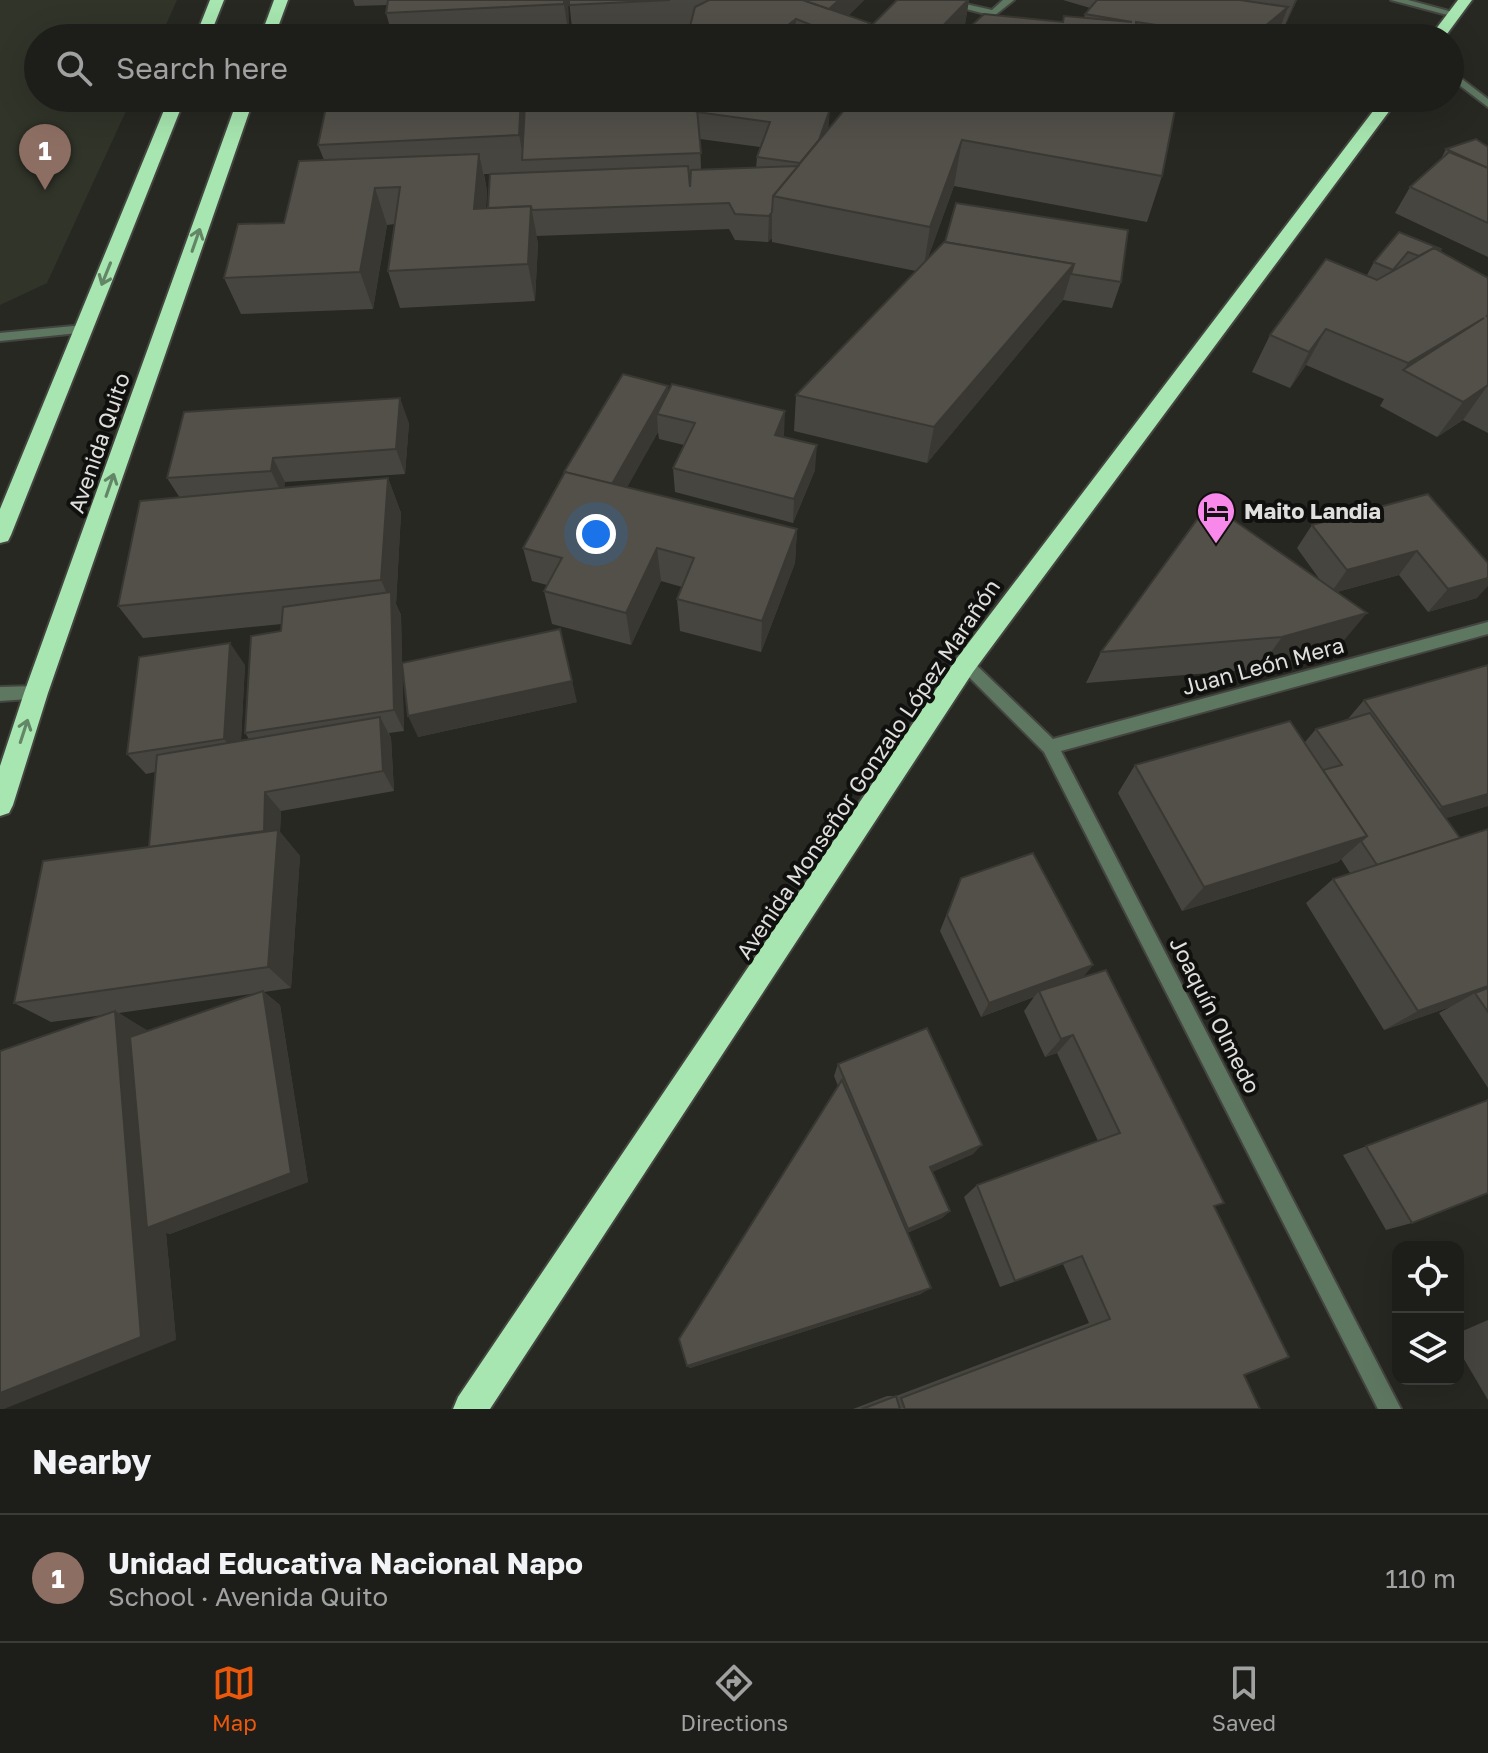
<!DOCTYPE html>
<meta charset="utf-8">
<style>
body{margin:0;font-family:"Golos Text",sans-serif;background:#252723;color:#f1f3f6}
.controls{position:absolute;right:24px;bottom:24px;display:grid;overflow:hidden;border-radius:16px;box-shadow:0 8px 32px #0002}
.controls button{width:72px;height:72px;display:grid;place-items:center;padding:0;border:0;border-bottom:2px solid #3b3c39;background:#1d1e1a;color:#f1f3f6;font:40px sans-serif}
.you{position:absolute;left:596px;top:534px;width:28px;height:28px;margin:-20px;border:6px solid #fff;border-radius:50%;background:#1a73e8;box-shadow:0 0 0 12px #1a73e833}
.badge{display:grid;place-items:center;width:52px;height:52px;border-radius:50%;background:#ea580c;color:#fff;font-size:26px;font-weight:700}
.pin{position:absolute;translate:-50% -66px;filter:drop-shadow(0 2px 4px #0008)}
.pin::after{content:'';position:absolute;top:42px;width:28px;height:24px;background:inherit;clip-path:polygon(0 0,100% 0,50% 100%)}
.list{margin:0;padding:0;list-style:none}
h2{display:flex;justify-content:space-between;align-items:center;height:104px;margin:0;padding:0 32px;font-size:34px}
h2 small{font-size:26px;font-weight:400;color:#a0a2a2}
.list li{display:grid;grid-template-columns:52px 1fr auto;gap:24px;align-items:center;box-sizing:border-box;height:128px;padding:0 32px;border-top:2px solid #3b3c39}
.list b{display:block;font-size:30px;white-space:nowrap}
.list p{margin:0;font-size:26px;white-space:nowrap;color:#a0a2a2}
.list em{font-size:26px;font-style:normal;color:#a0a2a2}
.icon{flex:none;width:44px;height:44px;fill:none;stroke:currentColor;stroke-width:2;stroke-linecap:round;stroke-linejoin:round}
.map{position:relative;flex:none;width:1488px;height:1409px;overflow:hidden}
.search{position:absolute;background:#1d1e1a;box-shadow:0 8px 32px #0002;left:24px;right:24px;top:24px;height:88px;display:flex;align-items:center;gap:20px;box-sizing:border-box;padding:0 28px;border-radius:44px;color:#a0a2a2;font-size:30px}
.sheet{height:232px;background:#1d1e1a}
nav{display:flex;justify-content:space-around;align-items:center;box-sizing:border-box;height:112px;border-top:2px solid #3b3c39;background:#1d1e1a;font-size:22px;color:#a0a2a2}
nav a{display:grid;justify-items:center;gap:4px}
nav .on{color:#ea580c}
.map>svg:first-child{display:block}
.built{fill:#313429}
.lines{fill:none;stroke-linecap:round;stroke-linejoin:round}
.lane-casing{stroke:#444540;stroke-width:4}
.street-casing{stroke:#444540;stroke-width:4}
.highway-casing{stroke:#444540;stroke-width:4}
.lane{fill:#5e7761;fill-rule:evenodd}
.street{fill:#5e7761;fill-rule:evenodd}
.highway{fill:#a7e6b0;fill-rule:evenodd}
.wall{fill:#47453f;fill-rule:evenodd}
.shaded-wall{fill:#393833}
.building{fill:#525049;stroke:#393833;stroke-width:2}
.oneway{stroke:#638667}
.labels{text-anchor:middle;stroke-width:8;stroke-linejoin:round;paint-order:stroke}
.street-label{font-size:22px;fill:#dfe0dd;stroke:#10110e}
.poi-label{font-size:22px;font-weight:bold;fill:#dfe0dd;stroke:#10110e;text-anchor:start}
</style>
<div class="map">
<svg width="1488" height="1409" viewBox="0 0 1488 1409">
<rect width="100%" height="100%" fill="#272822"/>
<path class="built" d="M0,0H177L160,38H38V98H132L47,283L0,305Z"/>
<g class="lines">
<g class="lane-casing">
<g id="lane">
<path d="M84,325L90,329L88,332L0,341V333Z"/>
<path d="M36,686L42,688L44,693L42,698L0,701V687Z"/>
</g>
</g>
<g class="street-casing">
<g id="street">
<path d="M930,0H948L992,10L1003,0H1014L994,16Z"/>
<path d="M1391,0H1408L1460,14L1455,17Z"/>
<path d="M1450,70L1488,99V107L1450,78Z"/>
<path d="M1488,622V634L1061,751L1401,1409H1378L1044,752L957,665L959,660H971L1053,739Z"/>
</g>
</g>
<g class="highway-casing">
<g id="highway">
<path d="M210,0H224L209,38H195Z"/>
<path d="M274,0H288L274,38H260Z"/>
<path d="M1458,0H1472L1444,38H1429Z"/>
<path d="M169,98H185L11,535L8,541L0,543V509Z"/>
<path d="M238,98H254L48,693L13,805L9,813L0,816V766L24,693Z"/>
<path d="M1383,98H1399L973,672L490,1409H453L458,1397L957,658Z"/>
</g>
</g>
<use href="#lane" class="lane"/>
<use href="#street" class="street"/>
<use href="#highway" class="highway"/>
</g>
<g class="wall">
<path d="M353,0H568L569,38H393L386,13L388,5L355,6Z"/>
<path d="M569,0H864L848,16L870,27L897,0H969L965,24L952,38H687V36L643,38H573Z"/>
<path d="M1063,0H1297L1282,32H1278L1272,38H958L1062,22L1064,16L1084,18L1085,14L1090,8Z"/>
<path d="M328,98H529V104L677,98H792L790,104L829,128L847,107L816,98H1103L1162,176L1147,222L954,186L927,260L944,242L1121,282L1112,308L1063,300L927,463L794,431L796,395L916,271L772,242V238L768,242L735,240L729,229L536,236L538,243L535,301L400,308L388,271L395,224L387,225L373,309L241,314L224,278L284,223L324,160L318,145ZM700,139L760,147L757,157L756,168L701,170ZM484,174H490L488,208H486L487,191Z"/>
<path d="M1488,147V257L1395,213L1410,187L1441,159L1446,149Z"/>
<path d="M1399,232L1440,251L1488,278V433L1463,420L1437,437L1380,406L1384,399L1306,365L1290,388L1252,372L1270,335L1367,275L1374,262Z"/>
<path d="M668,386V392L784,436L783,437L815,470L793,523L675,492L673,468L684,445L659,439L658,432L627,487L797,529L795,563L761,652L680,631L677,599L682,587L661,581L631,645L552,624L544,591L547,585L532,581L523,548L564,473V472Z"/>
<path d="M409,423L405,474L285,482L284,488L388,478L401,513L396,604L401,615L402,663L577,702L418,737L402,666L404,731L389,733L391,738L394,791L281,811L280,832L300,856L291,988L264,992L280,1005L308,1182L170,1234L166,1233L176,1340L104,1015L51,1022L14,1003L149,847L155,772L146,774L127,754L245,665L241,740L249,739L245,733L281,631L282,624L143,638L118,606L180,498L167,478ZM257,993L147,1031L119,1013Z"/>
<path d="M1428,494L1477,598L1428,612L1399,575L1337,592L1341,644L1259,669L1086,683L1101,652L1320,580L1297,548L1312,525Z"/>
<path d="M1364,700L1488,806L1446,818L1460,838L1488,829V1088L1439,1013L1450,1007L1384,1030L1306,903L1333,879L1350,873L1341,859L1338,862L1182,911L1118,793L1135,765L1305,742L1316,729L1347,720Z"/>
<path d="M961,878L1084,977L1214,1207L1244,1375L1260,1409H853L887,1396H896L1089,1323L1063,1264L1000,1287L964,1197L977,1185L1098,1141L1057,1053L1045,1057L1024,1011L1034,997L981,1017L940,931Z"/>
<path d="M838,1064L973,1154L932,1172L950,1211L942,1218L907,1233L921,1294L690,1368L687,1366L838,1086L834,1076Z"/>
<path d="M1488,1100L1412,1223L1386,1230L1343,1155Z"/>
<path d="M1488,1320V1400L1458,1349V1333Z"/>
</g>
<g class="shaded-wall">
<path d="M564,0H568L569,38L564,4Z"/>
<path d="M839,0H864L830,33L827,11Z"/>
<path d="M968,0H969L965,24L952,38H931Z"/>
<path d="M1295,0H1297L1282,32Z"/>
<path d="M1288,7L1278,33L1272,38H1251Z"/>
<path d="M796,19L795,38L779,32Z"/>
<path d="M870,23L869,38H851Z"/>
<path d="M521,98H529L527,160H524L519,135Z"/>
<path d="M786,98H792L785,125Z"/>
<path d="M830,109L828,135L811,165Z"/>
<path d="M962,140L954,186L923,272L930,227Z"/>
<path d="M479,154L487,191L483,246L474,209Z"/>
<path d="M375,188L387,225L373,309L360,272Z"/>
<path d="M531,206L538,243L535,301L528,264Z"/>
<path d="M772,212V238L768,242L769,216Z"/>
<path d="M1074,264L1063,300L927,463L934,427Z"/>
<path d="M1484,318L1404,370L1408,363Z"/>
<path d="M1326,329L1306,365L1290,388L1309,352Z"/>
<path d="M1488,385L1463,420L1437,437L1463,402Z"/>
<path d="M668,386L670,411L657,414L658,432L615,509L611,485Z"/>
<path d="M400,398L409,423L405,474L396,449Z"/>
<path d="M785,411L784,436L774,460L775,435Z"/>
<path d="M817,445L815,470L793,523L794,499Z"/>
<path d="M273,458L285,482L283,496L271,471Z"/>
<path d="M388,478L401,513L396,604L401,615L404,731L394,710L391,603L381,580Z"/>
<path d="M797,529L795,563L761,652L762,621Z"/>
<path d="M657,548L661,581L631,645L626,613Z"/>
<path d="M1417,551L1399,575L1330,594L1347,570Z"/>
<path d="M1488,578V586L1477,598L1428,612L1448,589Z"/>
<path d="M1367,613L1341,644L1259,669L1282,637Z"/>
<path d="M560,629L577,702L418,737L408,716Z"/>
<path d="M230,643L245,665L240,759L224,739Z"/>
<path d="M380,717L391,738L394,791L383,771Z"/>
<path d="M265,792L281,811L280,832L300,856L291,988L268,967L264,831Z"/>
<path d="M1488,794V806L1420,826L1442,807Z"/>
<path d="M1367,836L1338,862L1182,911L1204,887Z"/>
<path d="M1093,965L1081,980L1039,991L1034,997L981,1017L989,1003Z"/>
<path d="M1488,986V993H1475L1450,1007L1384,1030L1418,1011Z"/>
<path d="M263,991L280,1005L308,1182L170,1234L166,1233L176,1340L4,1409H0V1393L115,1011L147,1030L165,1221Z"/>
<path d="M1073,1035L1057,1053L1045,1057L1061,1039Z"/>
<path d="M982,1145L973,1154L923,1176L930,1167Z"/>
<path d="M950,1211L942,1218L902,1235L908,1229Z"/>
<path d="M931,1288L921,1294L690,1368L687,1366Z"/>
</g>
<g class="building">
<path d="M388,0H564V4L386,13Z"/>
<path d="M569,0H670L569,5Z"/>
<path d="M709,0H803L870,23L851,38H844L796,19L779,32L801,38H687L695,7Z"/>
<path d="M803,0H839L829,9Z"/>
<path d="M897,0H968L931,38H901L870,29V27Z"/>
<path d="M1097,0H1240L1288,7L1251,38H1243L1136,22V38H958L984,14L1063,22L1064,16L1132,22L1085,14Z"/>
<path d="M328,98H521L519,135L318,145Z"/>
<path d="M696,98L701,153L522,160L525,104Z"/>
<path d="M704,98H747L830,109L819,140L800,163L757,157L770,122L697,112Z"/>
<path d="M854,98H1103L1175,110L1162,176L962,140L930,227L773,196Z"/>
<path d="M1476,139L1488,147V168L1446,149Z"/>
<path d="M1449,152L1488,168V223L1410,187Z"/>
<path d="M479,154L474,209L531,206L528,264L388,271L400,187L375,188L360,272L224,278L238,224L284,223L299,161Z"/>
<path d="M688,166L690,187L691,170L798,166L773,196L772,212L769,216L735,214L729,203L532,210L531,206L488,208L490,174Z"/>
<path d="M956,203L1128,230L1121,282L1071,274L1074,264L945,242Z"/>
<path d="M1399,232L1441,249L1440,251L1434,248L1419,256L1408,252L1393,270L1374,262Z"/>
<path d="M944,242L1074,264L934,427L796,395Z"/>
<path d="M1434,248L1488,278V315L1487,316L1488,317V385L1463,402L1403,370L1484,318L1408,363L1326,329L1309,352L1270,335L1326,259L1377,280Z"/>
<path d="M623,374L668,386L612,484L564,472Z"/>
<path d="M672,384L785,411L775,435L817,445L794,499L673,468L695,423L657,414Z"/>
<path d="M400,398L396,449L273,458L271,471L167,478L184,412Z"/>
<path d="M565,472L797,529L762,621L677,599L694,558L657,548L626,613L544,591L562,558L523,548Z"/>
<path d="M388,478L381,580L118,606L140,501Z"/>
<path d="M1428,494L1488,563V578L1448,589L1417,551L1347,570L1312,525Z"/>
<path d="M1209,503L1367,613L1282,637L1101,652Z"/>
<path d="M391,592L394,710L245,733L251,636L281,631L283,607Z"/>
<path d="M560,629L572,681L408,716L402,663Z"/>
<path d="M230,643L224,739L127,754L139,657Z"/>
<path d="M1488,665V794L1442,807L1364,700Z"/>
<path d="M1370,713L1460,838L1377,865L1361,841L1367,836L1323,770L1342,765L1316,729Z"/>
<path d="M380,717L383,771L265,792L264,831L149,847L157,755Z"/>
<path d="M1290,721L1367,836L1204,887L1135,765Z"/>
<path d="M1488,829V986L1418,1011L1333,879Z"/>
<path d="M278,830L268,967L14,1003L43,861Z"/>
<path d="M1033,853L1093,965L989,1003L947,915L961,878Z"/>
<path d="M1106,970L1224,1203L1214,1206L1289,1357L1244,1375L1260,1409H905L901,1398L1110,1319L1082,1256L1015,1281L977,1185L1120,1133L1073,1035L1061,1039L1039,991Z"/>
<path d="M1488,988V1012L1475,993Z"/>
<path d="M263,991L291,1173L147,1228L130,1037Z"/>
<path d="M115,1011L141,1337L0,1393V1051Z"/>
<path d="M927,1028L982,1145L930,1167L950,1211L908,1229L838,1064Z"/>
<path d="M842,1080L931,1288L687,1366L679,1339Z"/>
<path d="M1488,1100V1193L1412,1223L1366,1146Z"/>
<path d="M896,1396L900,1409H862Z"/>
</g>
<defs><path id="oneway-shaft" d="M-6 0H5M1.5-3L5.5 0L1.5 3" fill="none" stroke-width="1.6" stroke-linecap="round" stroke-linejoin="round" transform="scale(2)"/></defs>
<g class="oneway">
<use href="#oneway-shaft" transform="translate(196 240) rotate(-71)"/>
<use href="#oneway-shaft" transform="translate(106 274) rotate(112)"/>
<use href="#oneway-shaft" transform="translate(110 485) rotate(-71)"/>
<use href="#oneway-shaft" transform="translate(24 731) rotate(-72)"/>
</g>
<defs>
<g id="hotel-pin" transform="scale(2)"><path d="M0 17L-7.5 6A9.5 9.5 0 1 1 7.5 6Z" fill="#f888ea" stroke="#10110e"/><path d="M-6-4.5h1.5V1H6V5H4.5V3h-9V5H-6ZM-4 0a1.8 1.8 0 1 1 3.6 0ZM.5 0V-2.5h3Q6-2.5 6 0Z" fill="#111"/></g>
</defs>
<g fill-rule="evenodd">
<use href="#hotel-pin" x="1216" y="511"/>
</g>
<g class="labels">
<g class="street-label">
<text transform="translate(99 443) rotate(-71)" y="8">Avenida Quito</text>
<text transform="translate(1263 666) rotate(-15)" y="8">Juan León Mera</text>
<text transform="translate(868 769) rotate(-56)" y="8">Avenida Monseñor Gonzalo López Marañón</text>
<text transform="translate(1215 1015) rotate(63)" y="8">Joaquín Olmedo</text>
</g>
<g class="poi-label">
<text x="1244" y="519">Maito Landia</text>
</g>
</g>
</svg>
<div class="controls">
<button><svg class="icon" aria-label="locate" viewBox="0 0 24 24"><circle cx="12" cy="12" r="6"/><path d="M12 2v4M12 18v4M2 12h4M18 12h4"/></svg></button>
<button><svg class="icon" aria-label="layers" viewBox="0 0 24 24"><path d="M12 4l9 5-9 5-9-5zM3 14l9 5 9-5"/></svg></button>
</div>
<div class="you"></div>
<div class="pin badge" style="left:45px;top:190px;background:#8d6e63">1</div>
<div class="search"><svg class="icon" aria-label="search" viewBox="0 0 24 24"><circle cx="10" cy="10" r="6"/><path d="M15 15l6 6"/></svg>Search here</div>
</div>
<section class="sheet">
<h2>Nearby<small></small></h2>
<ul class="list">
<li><span class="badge" style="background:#8d6e63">1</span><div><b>Unidad Educativa Nacional Napo</b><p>School · Avenida Quito</p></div><em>110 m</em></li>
</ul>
</section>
<nav>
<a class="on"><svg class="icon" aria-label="map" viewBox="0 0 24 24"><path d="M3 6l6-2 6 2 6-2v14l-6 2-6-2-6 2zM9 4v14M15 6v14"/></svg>Map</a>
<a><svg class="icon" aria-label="directions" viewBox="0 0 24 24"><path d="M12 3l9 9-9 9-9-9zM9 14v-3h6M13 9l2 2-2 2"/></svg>Directions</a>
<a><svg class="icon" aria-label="saved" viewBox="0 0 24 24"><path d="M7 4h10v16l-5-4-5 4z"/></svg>Saved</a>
</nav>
